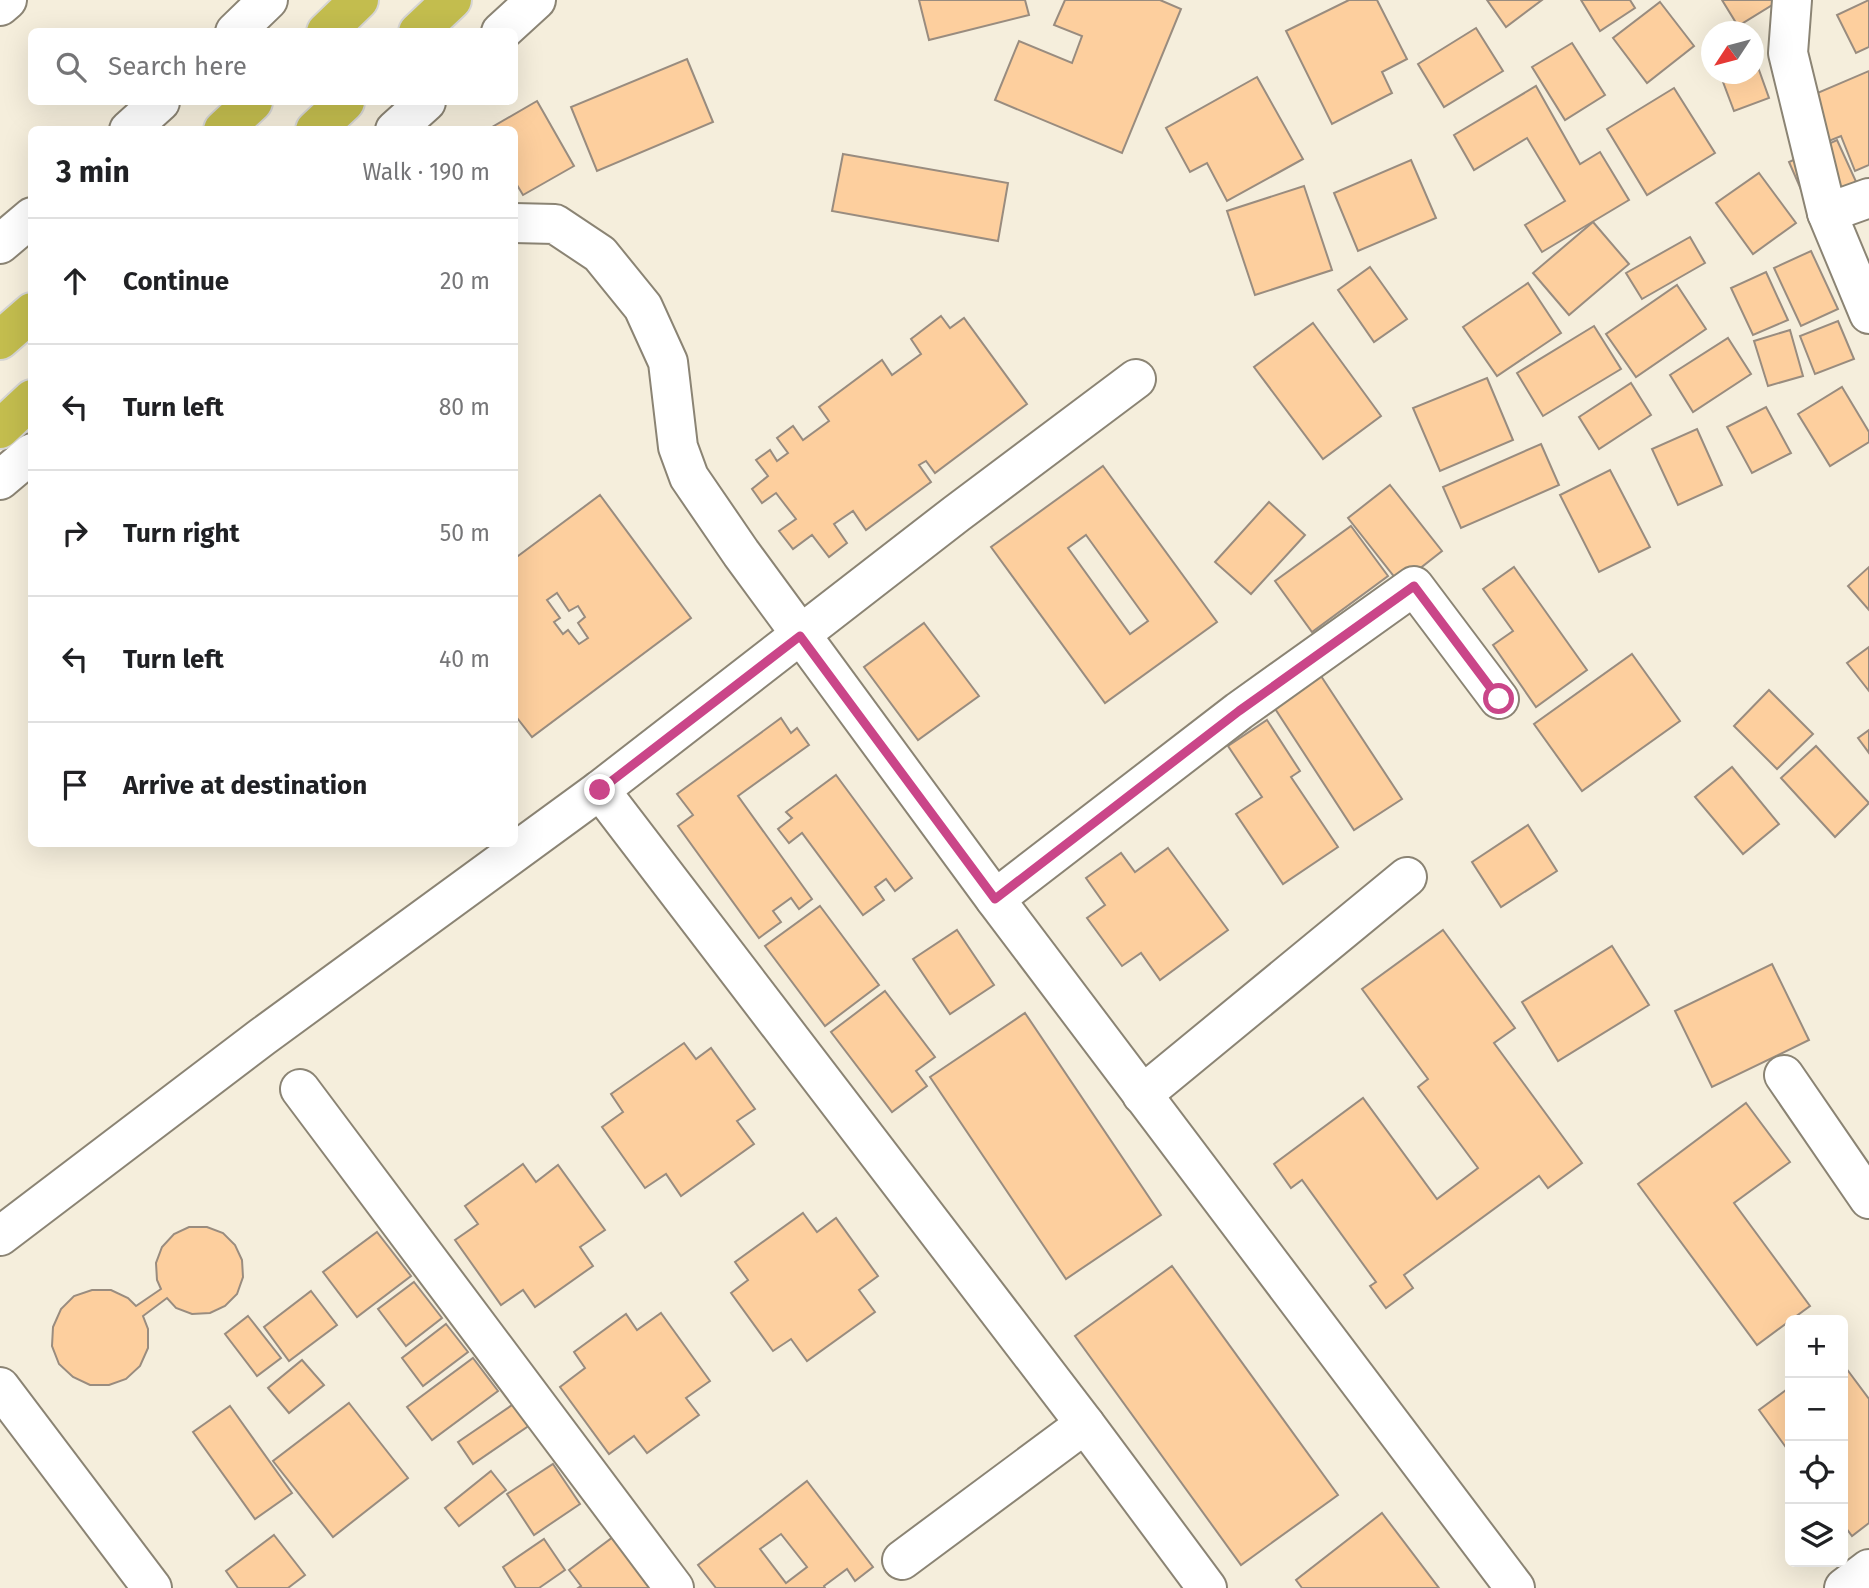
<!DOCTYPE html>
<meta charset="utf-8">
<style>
body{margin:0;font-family:"Fira Sans",sans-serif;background:#f6f6f6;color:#202124}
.controls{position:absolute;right:21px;bottom:21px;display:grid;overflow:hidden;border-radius:10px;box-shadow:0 7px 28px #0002}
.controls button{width:63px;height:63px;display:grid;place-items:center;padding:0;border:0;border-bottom:2px solid #e0e0e0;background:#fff;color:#202124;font:35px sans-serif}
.compass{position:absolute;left:1701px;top:21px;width:63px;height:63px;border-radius:50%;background:#fff;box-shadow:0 7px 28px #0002;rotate:234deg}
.stop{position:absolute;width:21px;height:21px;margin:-16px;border:5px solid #ca4689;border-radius:50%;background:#fff}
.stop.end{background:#ca4689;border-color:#fff;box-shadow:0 2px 7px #0008}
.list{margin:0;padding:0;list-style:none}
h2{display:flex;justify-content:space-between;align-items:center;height:91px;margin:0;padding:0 28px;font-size:30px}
h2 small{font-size:23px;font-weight:400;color:#757577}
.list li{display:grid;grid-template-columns:46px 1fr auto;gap:21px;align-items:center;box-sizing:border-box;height:126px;padding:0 28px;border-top:2px solid #e0e0e0}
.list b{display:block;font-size:26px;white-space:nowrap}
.list em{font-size:23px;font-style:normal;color:#757577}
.icon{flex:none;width:38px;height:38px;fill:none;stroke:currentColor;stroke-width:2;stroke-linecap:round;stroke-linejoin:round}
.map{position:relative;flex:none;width:1869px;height:1588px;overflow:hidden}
.search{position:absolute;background:#fff;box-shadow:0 7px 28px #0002;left:28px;top:28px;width:490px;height:77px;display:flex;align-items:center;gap:18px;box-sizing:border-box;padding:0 24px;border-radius:10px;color:#757577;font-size:26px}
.panel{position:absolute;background:#fff;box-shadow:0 7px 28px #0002;left:28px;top:126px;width:490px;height:721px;border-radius:10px}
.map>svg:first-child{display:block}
.building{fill:#fdcf9e;stroke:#998c7f;stroke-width:2;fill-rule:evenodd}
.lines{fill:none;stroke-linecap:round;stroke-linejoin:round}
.minor-casing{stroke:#8b8474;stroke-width:42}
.highway-casing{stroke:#d6d5d4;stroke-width:42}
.minor{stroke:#fff;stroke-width:38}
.highway{stroke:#c3bd4e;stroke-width:38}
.route{stroke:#ca4689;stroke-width:9}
</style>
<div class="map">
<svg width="1869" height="1588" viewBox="0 0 1869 1588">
<rect width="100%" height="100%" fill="#f5eedc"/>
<g class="building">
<path d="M919,0H1025L1029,15L929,40Z"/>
<path d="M1065,0H1160L1181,9L1122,153L995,100L1019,41L1072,63L1082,36L1054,25Z"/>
<path d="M1349,0H1377L1407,59L1382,72L1392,93L1332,124L1286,31Z"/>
<path d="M1487,0H1542L1506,27Z"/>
<path d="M1581,0H1630L1635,8L1600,31Z"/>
<path d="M1722,0H1775L1777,2L1738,26Z"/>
<path d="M1869,0V47L1856,53L1837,15Z"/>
<path d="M1660,2L1694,46L1647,83L1613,38Z"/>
<path d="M1476,28L1503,71L1444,107L1418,64Z"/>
<path d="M1572,43L1605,95L1565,120L1532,67Z"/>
<path d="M1754,56L1769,98L1734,111L1720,74H1754Z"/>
<path d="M687,59L713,122L597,171L571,107Z"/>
<path d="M1869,71V165L1855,171L1841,136L1814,147L1794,103Z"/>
<path d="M1257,77L1303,159L1227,201L1207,163L1190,172L1166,128Z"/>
<path d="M1536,86L1580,164L1600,152L1629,200L1542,252L1525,225L1565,201L1527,138L1474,170L1454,135Z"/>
<path d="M1674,88L1715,153L1647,195L1607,129Z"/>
<path d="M537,101L574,166L523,195L514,180V130H487Z"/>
<path d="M1837,140L1858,186L1809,208L1789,162Z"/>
<path d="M843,154L1008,183L998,241L832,211Z"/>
<path d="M1411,160L1436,218L1358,251L1334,193Z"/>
<path d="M1759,173L1796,223L1753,254L1716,203Z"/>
<path d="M1304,186L1332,270L1255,295L1227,211Z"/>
<path d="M1593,222L1629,264L1569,315L1533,273Z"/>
<path d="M1690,237L1705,263L1642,299L1626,273Z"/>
<path d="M1811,251L1838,309L1801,326L1774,268Z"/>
<path d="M1370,267L1407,319L1374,342L1338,290Z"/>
<path d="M1766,272L1788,320L1753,335L1731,288Z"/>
<path d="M1528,283L1561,333L1497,376L1463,327Z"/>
<path d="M1677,285L1706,329L1636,377L1606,334Z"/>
<path d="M941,316L950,328L964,318L1027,404L935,473L926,461L919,465L931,482L866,530L853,511L834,524L847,543L829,557L812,535L793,549L779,531L796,519L776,493L762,503L752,489L768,476L756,460L770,450L777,461L788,453L777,438L793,426L803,440L829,421L819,407L882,360L892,375L921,354L911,339Z"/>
<path d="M1838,321L1854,359L1815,374L1800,336Z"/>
<path d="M1313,323L1381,416L1323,459L1254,367Z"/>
<path d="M1594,326L1621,369L1543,416L1517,373Z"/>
<path d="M1790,330L1803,376L1768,386L1754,341Z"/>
<path d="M1728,338L1751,374L1693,412L1670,375Z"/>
<path d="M1487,378L1513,440L1440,471L1413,408Z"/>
<path d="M1631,383L1651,415L1599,449L1579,417Z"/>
<path d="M1842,387L1869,432V442L1830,466L1798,414Z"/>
<path d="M1766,407L1791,453L1752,473L1727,427Z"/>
<path d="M1697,429L1722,485L1678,505L1652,449Z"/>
<path d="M1541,444L1559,485L1461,528L1443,487Z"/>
<path d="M1103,466L1217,622L1105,703L991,547ZM1086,535L1148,621L1130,634L1068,548Z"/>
<path d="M1610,470L1650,547L1599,572L1560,495Z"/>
<path d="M1390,485L1442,551L1400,584L1348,518Z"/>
<path d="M600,495L691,618L532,737L514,714V559ZM557,593L569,611L578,606L585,617L578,623L588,638L579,644L568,630L563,634L554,622L560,618L547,600Z"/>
<path d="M1269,502L1305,535L1251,594L1215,562Z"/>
<path d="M1351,526L1388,576L1312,632L1275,581Z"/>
<path d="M1514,567L1587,670L1536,707L1493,645L1513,631L1483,589Z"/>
<path d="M1869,567V610L1848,586Z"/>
<path d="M924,623L979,696L918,740L864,667Z"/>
<path d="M1869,647V691L1847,663Z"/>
<path d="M1632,654L1680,721L1582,791L1534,724Z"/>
<path d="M1319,673L1402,799L1354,830L1272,704Z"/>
<path d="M1769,690L1813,734L1777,769L1734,726Z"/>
<path d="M781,718L791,733L797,728L809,745L738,796L812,899L799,909L791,898L773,911L781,922L759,938L678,826L693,815L677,794Z"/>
<path d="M1267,720L1300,771L1291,777L1338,847L1283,884L1236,814L1262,797L1228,746Z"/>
<path d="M1869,730V753L1858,738Z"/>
<path d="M1816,746L1869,803L1835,837L1781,778Z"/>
<path d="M1732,767L1779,824L1743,854L1695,797Z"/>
<path d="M836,775L912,878L895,891L886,879L875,887L884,900L863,915L802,833L789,843L778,829L792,818L786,812Z"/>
<path d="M1528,825L1557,871L1501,907L1472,862Z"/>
<path d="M1168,848L1228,930L1160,980L1141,953L1122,966L1087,918L1105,905L1086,878L1121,853L1135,872Z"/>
<path d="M820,906L879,985L825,1026L765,946Z"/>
<path d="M957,930L994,985L950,1014L913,959Z"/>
<path d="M1443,930L1515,1028L1494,1043L1582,1163L1548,1188L1539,1176L1404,1275L1413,1288L1386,1308L1370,1286L1376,1282L1302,1180L1291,1188L1274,1164L1363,1098L1437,1199L1478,1168L1418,1087L1428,1079L1362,989Z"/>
<path d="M1612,946L1649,1005L1558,1061L1522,1002Z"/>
<path d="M1772,964L1809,1040L1712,1087L1675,1011Z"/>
<path d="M885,991L935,1057L916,1071L927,1086L892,1112L831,1032Z"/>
<path d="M1025,1013L1161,1215L1066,1279L930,1077Z"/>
<path d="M684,1043L696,1059L711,1048L755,1109L737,1121L754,1144L681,1196L666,1174L645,1188L602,1127L623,1112L611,1094Z"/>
<path d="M1746,1103L1790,1162L1734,1203L1810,1306L1757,1345L1638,1184Z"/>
<path d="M523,1164L536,1182L558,1165L605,1230L580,1247L593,1266L535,1307L523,1290L501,1305L455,1240L478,1224L465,1206Z"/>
<path d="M803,1213L817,1232L836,1218L878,1276L859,1290L875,1312L807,1361L791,1339L773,1351L731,1293L748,1280L735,1262Z"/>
<path d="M189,1227H207L223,1233L235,1245L242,1260L243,1277L237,1294L225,1306L210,1313L192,1314L176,1308L167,1298L143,1316L148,1329V1348L140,1366L126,1379L109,1385H90L73,1377L59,1364L52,1346L53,1327L61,1309L74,1296L92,1290H111L128,1298L136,1306L161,1289L157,1280L156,1263L162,1247L174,1234Z"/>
<path d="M377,1232L411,1276L357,1317L323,1272Z"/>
<path d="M1172,1266L1338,1495L1241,1565L1075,1336Z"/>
<path d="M414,1282L442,1318L406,1346L378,1309Z"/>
<path d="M311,1291L337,1325L289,1361L264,1327Z"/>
<path d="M661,1313L710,1381L686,1398L699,1415L647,1453L634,1436L609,1454L560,1387L585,1368L574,1352L626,1314L637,1330Z"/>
<path d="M248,1316L281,1358L257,1376L225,1334Z"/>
<path d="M446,1324L468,1352L423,1386L402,1358Z"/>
<path d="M473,1358L498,1391L432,1440L407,1407Z"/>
<path d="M302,1360L324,1385L289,1413L268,1388Z"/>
<path d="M1843,1364L1869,1399V1523L1852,1536L1843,1524Z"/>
<path d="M1790,1387V1453L1759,1410Z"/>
<path d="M349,1403L408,1478L333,1537L273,1461Z"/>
<path d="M515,1403L530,1425L473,1464L458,1442Z"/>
<path d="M230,1406L292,1493L255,1519L193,1432Z"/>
<path d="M553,1464L580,1504L534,1535L507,1494Z"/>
<path d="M491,1471L506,1490L459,1526L445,1508Z"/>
<path d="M807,1481L873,1567L855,1581L847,1569L824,1586L825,1588H716L698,1565ZM781,1534L807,1567L786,1583L760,1549Z"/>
<path d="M1382,1513L1439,1588H1302L1296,1580Z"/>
<path d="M617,1534L655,1588H578L581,1586L569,1570Z"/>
<path d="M274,1535L305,1575L288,1588H238L226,1571Z"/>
<path d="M544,1539L565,1570L539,1588H516L503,1567Z"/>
</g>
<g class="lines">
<g class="minor-casing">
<g id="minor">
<path d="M1792,0L1788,53L1827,213L1869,198"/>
<path d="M0,6L7,0"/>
<path d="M235,32L268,0"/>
<path d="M501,32L536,0"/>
<path d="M129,130L160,102"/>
<path d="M395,130L426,102"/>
<path d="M1827,213L1869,314"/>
<path d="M514,223L555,224L600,254L643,307L668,362L678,447L689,477L741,553L995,899L1515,1588"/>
<path d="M0,244L32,217"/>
<path d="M0,480L32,453"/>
<path d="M600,790L1085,1424L1207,1588"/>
<path d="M995,899L1239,711L1414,586L1499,699"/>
<path d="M1784,1075L1869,1199"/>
<path d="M300,1089L674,1588"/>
<path d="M1142,1095L1407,877"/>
<path d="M0,1236L262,1037L600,790L956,514L1136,379"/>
<path d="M0,1387L152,1588"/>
<path d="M902,1560L1085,1424"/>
<path d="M1844,1588L1869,1569"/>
</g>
</g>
<g class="highway-casing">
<g id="highway">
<path d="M326,32L359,0"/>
<path d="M418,32L452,0"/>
<path d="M223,130L253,102"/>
<path d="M315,130L345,102"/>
<path d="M0,340L32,312"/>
<path d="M0,429L32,399"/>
</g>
</g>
<use href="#minor" class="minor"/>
<use href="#highway" class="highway"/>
</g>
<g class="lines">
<path class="route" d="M600,790L800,636L995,899L1239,711L1414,586L1499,699"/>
</g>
</svg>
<div class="controls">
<button>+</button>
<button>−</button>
<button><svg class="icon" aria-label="locate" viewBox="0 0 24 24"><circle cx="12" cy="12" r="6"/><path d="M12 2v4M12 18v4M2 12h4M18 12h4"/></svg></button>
<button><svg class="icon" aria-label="layers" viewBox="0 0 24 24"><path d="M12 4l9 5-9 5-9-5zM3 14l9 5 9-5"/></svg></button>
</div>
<svg class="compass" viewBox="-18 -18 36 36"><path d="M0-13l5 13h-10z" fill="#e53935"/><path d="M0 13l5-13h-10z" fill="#757577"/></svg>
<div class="stop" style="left:1499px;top:699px"></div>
<div class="stop end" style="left:600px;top:790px"></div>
<div class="search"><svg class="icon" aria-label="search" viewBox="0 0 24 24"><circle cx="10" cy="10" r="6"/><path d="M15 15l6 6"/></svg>Search here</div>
<section class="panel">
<h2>3 min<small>Walk · 190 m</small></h2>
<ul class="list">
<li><svg class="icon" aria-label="ahead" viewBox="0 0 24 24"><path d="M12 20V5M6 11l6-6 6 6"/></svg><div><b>Continue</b></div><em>20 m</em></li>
<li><svg class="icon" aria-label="left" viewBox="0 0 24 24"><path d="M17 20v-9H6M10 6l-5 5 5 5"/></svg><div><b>Turn left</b></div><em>80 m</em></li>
<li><svg class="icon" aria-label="right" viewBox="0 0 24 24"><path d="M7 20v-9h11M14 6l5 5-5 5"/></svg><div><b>Turn right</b></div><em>50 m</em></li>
<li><svg class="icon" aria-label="left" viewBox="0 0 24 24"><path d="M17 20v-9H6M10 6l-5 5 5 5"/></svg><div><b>Turn left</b></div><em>40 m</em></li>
<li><svg class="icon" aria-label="arrive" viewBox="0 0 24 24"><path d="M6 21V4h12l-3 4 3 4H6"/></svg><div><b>Arrive at destination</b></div></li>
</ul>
</section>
</div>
